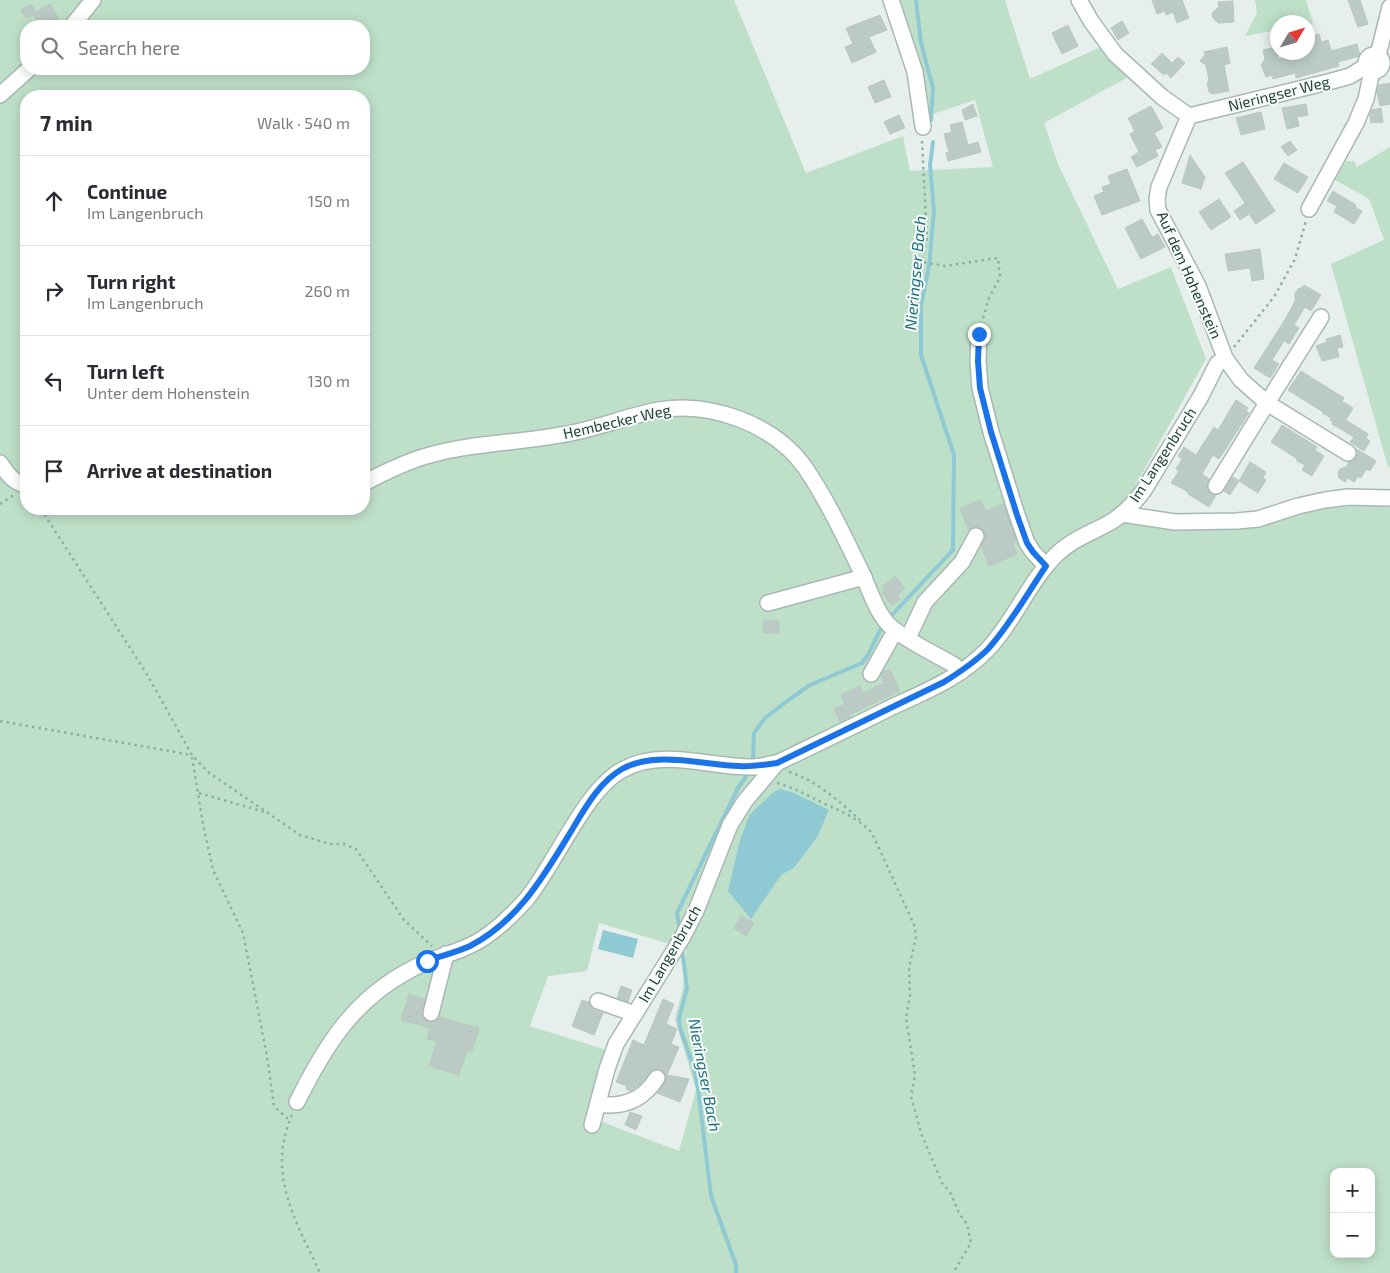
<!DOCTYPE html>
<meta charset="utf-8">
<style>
body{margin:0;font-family:"Exo 2",sans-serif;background:#f2f2f3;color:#2b2b33}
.controls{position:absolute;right:15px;bottom:15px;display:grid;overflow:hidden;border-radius:10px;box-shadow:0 2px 12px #0003}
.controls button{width:45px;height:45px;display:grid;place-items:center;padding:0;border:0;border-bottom:1px solid #e1e1e2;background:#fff;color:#2b2b33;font:25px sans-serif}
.compass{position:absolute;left:1270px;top:15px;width:45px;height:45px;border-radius:50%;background:#fff;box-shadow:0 2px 12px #0003;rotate:52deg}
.stop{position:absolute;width:15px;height:15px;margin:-11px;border:4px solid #1a73e8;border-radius:50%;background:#fff}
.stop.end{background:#1a73e8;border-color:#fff;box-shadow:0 1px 5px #0008}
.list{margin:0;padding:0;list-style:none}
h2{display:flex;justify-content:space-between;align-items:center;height:65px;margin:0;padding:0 20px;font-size:21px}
h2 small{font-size:16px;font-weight:400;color:#7c7c81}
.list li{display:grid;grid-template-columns:32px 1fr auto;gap:15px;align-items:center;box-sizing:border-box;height:90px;padding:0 20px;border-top:1px solid #e1e1e2}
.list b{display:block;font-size:19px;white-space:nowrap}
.list p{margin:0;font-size:16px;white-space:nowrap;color:#7c7c81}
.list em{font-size:16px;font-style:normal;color:#7c7c81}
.icon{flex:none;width:28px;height:28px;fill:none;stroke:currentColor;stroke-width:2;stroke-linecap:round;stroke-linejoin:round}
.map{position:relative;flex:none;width:1390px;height:1273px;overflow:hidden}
.search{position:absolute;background:#fff;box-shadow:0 2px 12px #0003;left:20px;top:20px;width:350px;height:55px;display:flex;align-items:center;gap:12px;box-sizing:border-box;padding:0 18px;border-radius:20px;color:#7c7c81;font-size:19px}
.panel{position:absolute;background:#fff;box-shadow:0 2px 12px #0003;left:20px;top:90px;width:350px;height:425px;border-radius:20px}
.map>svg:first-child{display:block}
.green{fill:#bfe0c8;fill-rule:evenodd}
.water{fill:#8ec9d4}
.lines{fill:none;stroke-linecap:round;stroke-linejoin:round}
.stream{stroke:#8ec9d4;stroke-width:4}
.building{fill:#bbcac4;stroke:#b8c9c2}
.minor-casing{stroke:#a8b8b2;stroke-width:18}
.path{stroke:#86b3a5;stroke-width:2.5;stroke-dasharray:2.5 4;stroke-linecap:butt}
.minor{stroke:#fff;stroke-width:15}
.route{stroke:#1a73e8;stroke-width:6}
.labels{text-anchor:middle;stroke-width:4;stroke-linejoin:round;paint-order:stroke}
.street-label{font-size:15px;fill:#24423a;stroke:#f7fbf9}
.water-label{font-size:16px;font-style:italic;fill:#1c6f80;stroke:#f7fbf9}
</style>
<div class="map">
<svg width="1390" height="1273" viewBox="0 0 1390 1273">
<rect width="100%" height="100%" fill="#e6efeb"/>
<g class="green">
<path d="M0,0H734L806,173L903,136L910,171L993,167L975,100L927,116L895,0H1005L1030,79L1105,45L1132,75L1044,123L1058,164L1118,289L1171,267L1206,359L1124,506L1181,519L1251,514L1390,495V1273H0ZM26,26H364V69H26ZM26,96H364V509H26ZM780,789L792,792L829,811L818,836L794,868L781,875ZM599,923L686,949L683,988L675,1019L696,1090L679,1151L597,1120L616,1053L530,1026L548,976L587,971ZM1334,1172H1371V1254H1334Z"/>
<path d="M1255,0H1306L1313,24L1278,22L1277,30L1245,36L1257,13Z"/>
<path d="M1390,147V467H1388L1331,264L1384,240L1369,199L1335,180L1346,161H1354L1357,167Z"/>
</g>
<g class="water">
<path d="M780,789L792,792L829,810L818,836L794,868L781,875L751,919L728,891L740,840L750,814L775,791Z"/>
<path d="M603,930L638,939L633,958L598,949Z"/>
</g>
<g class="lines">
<g class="stream">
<path d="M916,0L921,43L933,88L931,120"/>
<path d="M888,619L953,550L954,455L921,355V305L929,267L934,211L930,165L933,142"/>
<path d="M753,758L754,733L765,718L790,699L810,685L862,663L868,655L883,624"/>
<path d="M680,932L677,913L738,788L747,775"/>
<path d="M682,949L687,988L679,1019L680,1028L694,1068L698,1088L711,1196L736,1265V1273"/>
</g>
</g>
<g class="building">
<path d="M1152,0H1182L1189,18L1177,23L1173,12L1166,15L1165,11L1157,14Z"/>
<path d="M1348,0H1360L1368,24L1358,27Z"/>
<path d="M1233,1L1234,22L1218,23L1213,18L1212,13L1219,7L1218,2Z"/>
<path d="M31,4L36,12L50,4L63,26H40L34,15L26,18L21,10Z"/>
<path d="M880,15L887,30L869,37L876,52L852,63L845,47L853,44L846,28Z"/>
<path d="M1122,21L1129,33L1118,40L1111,28Z"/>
<path d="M1068,25L1078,46L1062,54L1052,33Z"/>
<path d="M1319,34L1321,42L1328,40L1331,51L1357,44L1360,56L1338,62L1339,66L1296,78L1295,73L1273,79L1272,75L1266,77L1261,65L1265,59L1263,50L1276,47L1278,59L1301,54L1300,52H1308V37Z"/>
<path d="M1227,47L1230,63L1224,65L1229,91L1213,94L1209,92L1207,83L1209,80L1206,65L1200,61L1205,55L1204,52Z"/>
<path d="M1162,53L1172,63L1178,57L1185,63L1171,78L1166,73L1164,75L1151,64Z"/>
<path d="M884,80L891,97L875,103L868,87Z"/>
<path d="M1390,83V104L1380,106L1377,92L1379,85Z"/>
<path d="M973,104L977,116L965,120L962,110Z"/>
<path d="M1306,104L1308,115L1297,117L1299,126L1287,129L1282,108Z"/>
<path d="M1151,106L1163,128L1154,133L1162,147L1155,150L1158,156L1137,167L1131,157L1139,152L1130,134L1135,131L1128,118Z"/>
<path d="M1381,108L1383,122L1371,123L1370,114L1372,110Z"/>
<path d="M1261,112L1265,129L1241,135L1236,118Z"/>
<path d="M899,115L905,128L890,134L884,122Z"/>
<path d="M962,122L968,145L978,142L981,152L948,161L946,153L949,152L944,134L952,132L950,125Z"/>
<path d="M1290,141L1297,150L1288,156L1281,147Z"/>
<path d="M1190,155L1205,177L1201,189L1182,183Z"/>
<path d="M1243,162L1275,211L1256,224L1249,214L1240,220L1234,211L1245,203L1225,173Z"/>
<path d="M1284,163L1308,177L1298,193L1274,179Z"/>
<path d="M1127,169L1140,201L1102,215L1094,196L1104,192L1102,187L1111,184L1108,176Z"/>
<path d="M1333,191L1356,205L1355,207L1362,211L1354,224L1334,212L1337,206L1327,201Z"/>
<path d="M1219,199L1231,217L1211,230L1199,212Z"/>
<path d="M1142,219L1152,237L1158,234L1165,247L1141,259L1125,228Z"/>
<path d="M1260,249L1264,279L1252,281L1250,268L1228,271L1225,254Z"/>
<path d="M1304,285L1321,295L1311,311L1305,307L1294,325L1299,328L1289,344L1284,341L1272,360L1279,364L1270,378L1254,368L1286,318L1295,301V293L1298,289L1303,287Z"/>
<path d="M1340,335L1343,347L1337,348L1339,357L1322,361L1316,346L1327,342L1326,339Z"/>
<path d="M1301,371L1344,398L1342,401L1353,408L1346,420L1368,434L1366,438L1370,441L1364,451L1350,442L1354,437L1332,424L1333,422L1330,420L1331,418L1322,413L1323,412L1288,390Z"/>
<path d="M1236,400L1248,408L1246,411L1249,413L1219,459L1213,455L1202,474L1209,479L1207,485L1208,491L1216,495L1209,507L1188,494L1187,491L1171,483L1179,471L1176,469L1182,459L1178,456L1184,447L1196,455L1214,427L1218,430Z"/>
<path d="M1282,425L1317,447L1315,450L1324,456L1312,476L1302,470L1305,465L1297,461L1296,458L1271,442Z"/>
<path d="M1357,449L1376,461L1370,471L1366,469L1361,478L1358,476L1354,482L1348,478L1345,482L1339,478L1338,472L1340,469L1346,467L1349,462L1356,458Z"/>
<path d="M1250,462L1266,472L1263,478L1266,480L1258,493L1239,481Z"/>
<path d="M1233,477L1239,481L1230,495L1224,491Z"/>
<path d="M981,500L985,511L1004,504L1017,542L1013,543L1017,554L989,566L981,546L985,536L984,532L976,527L968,529L960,508Z"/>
<path d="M895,576L905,588L897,596L900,599L892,606L882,593L885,590L882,587Z"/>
<path d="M764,620L779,621V633H763Z"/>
<path d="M890,669L900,691L849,715L850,717L840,722L834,709L845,704L841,695L860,686L863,693L884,683L881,675L883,672Z"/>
<path d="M741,916L754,923L746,936L734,928Z"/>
<path d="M621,986L632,990L628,1002L617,998Z"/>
<path d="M409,994L425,999L422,1015L428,1022H434L439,1017L479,1028L472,1051L467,1050L459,1075L429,1066L437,1041L427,1039L430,1028L401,1020Z"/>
<path d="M663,999L674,1004L666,1024L677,1029L671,1044L679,1047L667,1075L689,1079L680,1102L657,1093L666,1078L663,1071L658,1069L653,1070L639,1085L630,1091L626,1089L627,1086L616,1082L633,1040L644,1045Z"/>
<path d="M582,1000L589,1002L591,1007L594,1010L603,1013L594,1035L572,1026Z"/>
<path d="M630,1112L642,1116L636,1130L625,1125Z"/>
</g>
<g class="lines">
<g class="minor-casing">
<g id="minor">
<path d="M891,0L915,72L923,127"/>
<path d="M1079,0L1091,21L1115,54L1162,97L1189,116L1159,187L1157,199L1158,210L1198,286L1225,358L1241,380L1267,403L1216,486"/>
<path d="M72,26L93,0"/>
<circle cx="1374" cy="63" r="8"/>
<path d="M1378,55L1390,7"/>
<path d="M0,95L29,69"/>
<path d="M1189,116L1332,81L1350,76L1366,66"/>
<path d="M1309,209L1356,123L1366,99L1372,71"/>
<path d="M1321,317L1267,403L1348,453"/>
<path d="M979,334L978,361L980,388L991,432L1017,515L1027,543L1033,552L1046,566"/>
<path d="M0,463C7,473 13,483 26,485"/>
<path d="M364,483C385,472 407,461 430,455C473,443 517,443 560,435C594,430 626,416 659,410C710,401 773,424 804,466C826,498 843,534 860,569C869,587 875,611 890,626C905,640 935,654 954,665L961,672"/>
<path d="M1122,514L1175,522L1237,521L1258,519L1298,506L1325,500L1348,497L1390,498"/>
<path d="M768,603L864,577"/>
<path d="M908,638L925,602L962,562L976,536"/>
<path d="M871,674L890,640L896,631"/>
<path d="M598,1001L635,1014"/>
<path d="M431,1013L446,954"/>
<path d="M297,1102C325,1046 353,1000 410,970C429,959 450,955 469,946C491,936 509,918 525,901C555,866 585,788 624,769C664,748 712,768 754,767C762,766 769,764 777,763C814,745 852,727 890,708C924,692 960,678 987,650C1014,622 1028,583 1056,555C1073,538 1095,532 1114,520C1126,512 1135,502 1144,490L1201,396L1217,364L1225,358"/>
<path d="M598,1104C624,1108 643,1100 657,1078"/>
<path d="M592,1125L607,1069L616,1044L682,938L696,911L730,825L745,801L777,763"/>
</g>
</g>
<g class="path">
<path d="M922,141L927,238L922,262L945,266L998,258L1000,277L989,298L982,322"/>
<path d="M1234,347L1274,297L1295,259L1306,221"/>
<path d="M0,504L14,495"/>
<path d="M41,509L148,676L192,755L208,772L300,835L330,844H344L356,849L404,920L432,946"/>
<path d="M0,721L192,755"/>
<path d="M192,757L203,824L213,870L243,933L267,1056L274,1106L289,1120"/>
<path d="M789,772C816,780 840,802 860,820"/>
<path d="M777,783C795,788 809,796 825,804C843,812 859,819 872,833L915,927L916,937L909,968L910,995L906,1018L915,1075L911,1096L921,1133L942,1183L950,1192L959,1213L967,1224L971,1243L953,1273"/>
<path d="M199,793L268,813"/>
<path d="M292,1115C266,1174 296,1221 320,1273"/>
</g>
<use href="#minor" class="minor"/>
</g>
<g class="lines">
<path class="route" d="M427,961C441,956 457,952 470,946C517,922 544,876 570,833C584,810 598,783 622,769C656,750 703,765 739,766C752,767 764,765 777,763L944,682C960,672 975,662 988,649C1010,625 1027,594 1046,566L1033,552L1027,543L1017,515L991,432L980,388L978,361L979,334"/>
</g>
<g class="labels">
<g class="street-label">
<text transform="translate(1279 94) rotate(-14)" y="5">Nieringser Weg</text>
<text transform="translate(1189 275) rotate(66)" y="5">Auf dem Hohenstein</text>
<text transform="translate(617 422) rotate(-13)" y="5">Hembecker Weg</text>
<text transform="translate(1163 455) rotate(-57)" y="5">Im Langenbruch</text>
<text transform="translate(670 954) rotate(-60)" y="5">Im Langenbruch</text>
</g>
<g class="water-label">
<text transform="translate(915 273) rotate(-85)" y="6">Nieringser Bach</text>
<text transform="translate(705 1075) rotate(79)" y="6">Nieringser Bach</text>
</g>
</g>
</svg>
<div class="controls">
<button>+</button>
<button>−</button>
</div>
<svg class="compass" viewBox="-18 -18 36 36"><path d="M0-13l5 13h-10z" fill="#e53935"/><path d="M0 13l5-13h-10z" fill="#7c7c81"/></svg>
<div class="stop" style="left:427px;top:961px"></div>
<div class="stop end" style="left:979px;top:334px"></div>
<div class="search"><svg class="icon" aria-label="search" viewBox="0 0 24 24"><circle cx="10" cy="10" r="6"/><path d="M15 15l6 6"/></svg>Search here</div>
<section class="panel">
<h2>7 min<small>Walk · 540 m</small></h2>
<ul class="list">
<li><svg class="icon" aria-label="ahead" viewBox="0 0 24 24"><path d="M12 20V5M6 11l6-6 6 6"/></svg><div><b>Continue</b><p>Im Langenbruch</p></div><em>150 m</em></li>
<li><svg class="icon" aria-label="right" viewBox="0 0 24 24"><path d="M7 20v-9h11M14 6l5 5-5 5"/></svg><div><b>Turn right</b><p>Im Langenbruch</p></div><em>260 m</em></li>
<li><svg class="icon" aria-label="left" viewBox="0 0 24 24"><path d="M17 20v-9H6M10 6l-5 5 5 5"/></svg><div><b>Turn left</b><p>Unter dem Hohenstein</p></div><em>130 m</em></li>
<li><svg class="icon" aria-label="arrive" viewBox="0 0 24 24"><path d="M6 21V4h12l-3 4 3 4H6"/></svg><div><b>Arrive at destination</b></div></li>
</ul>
</section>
</div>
